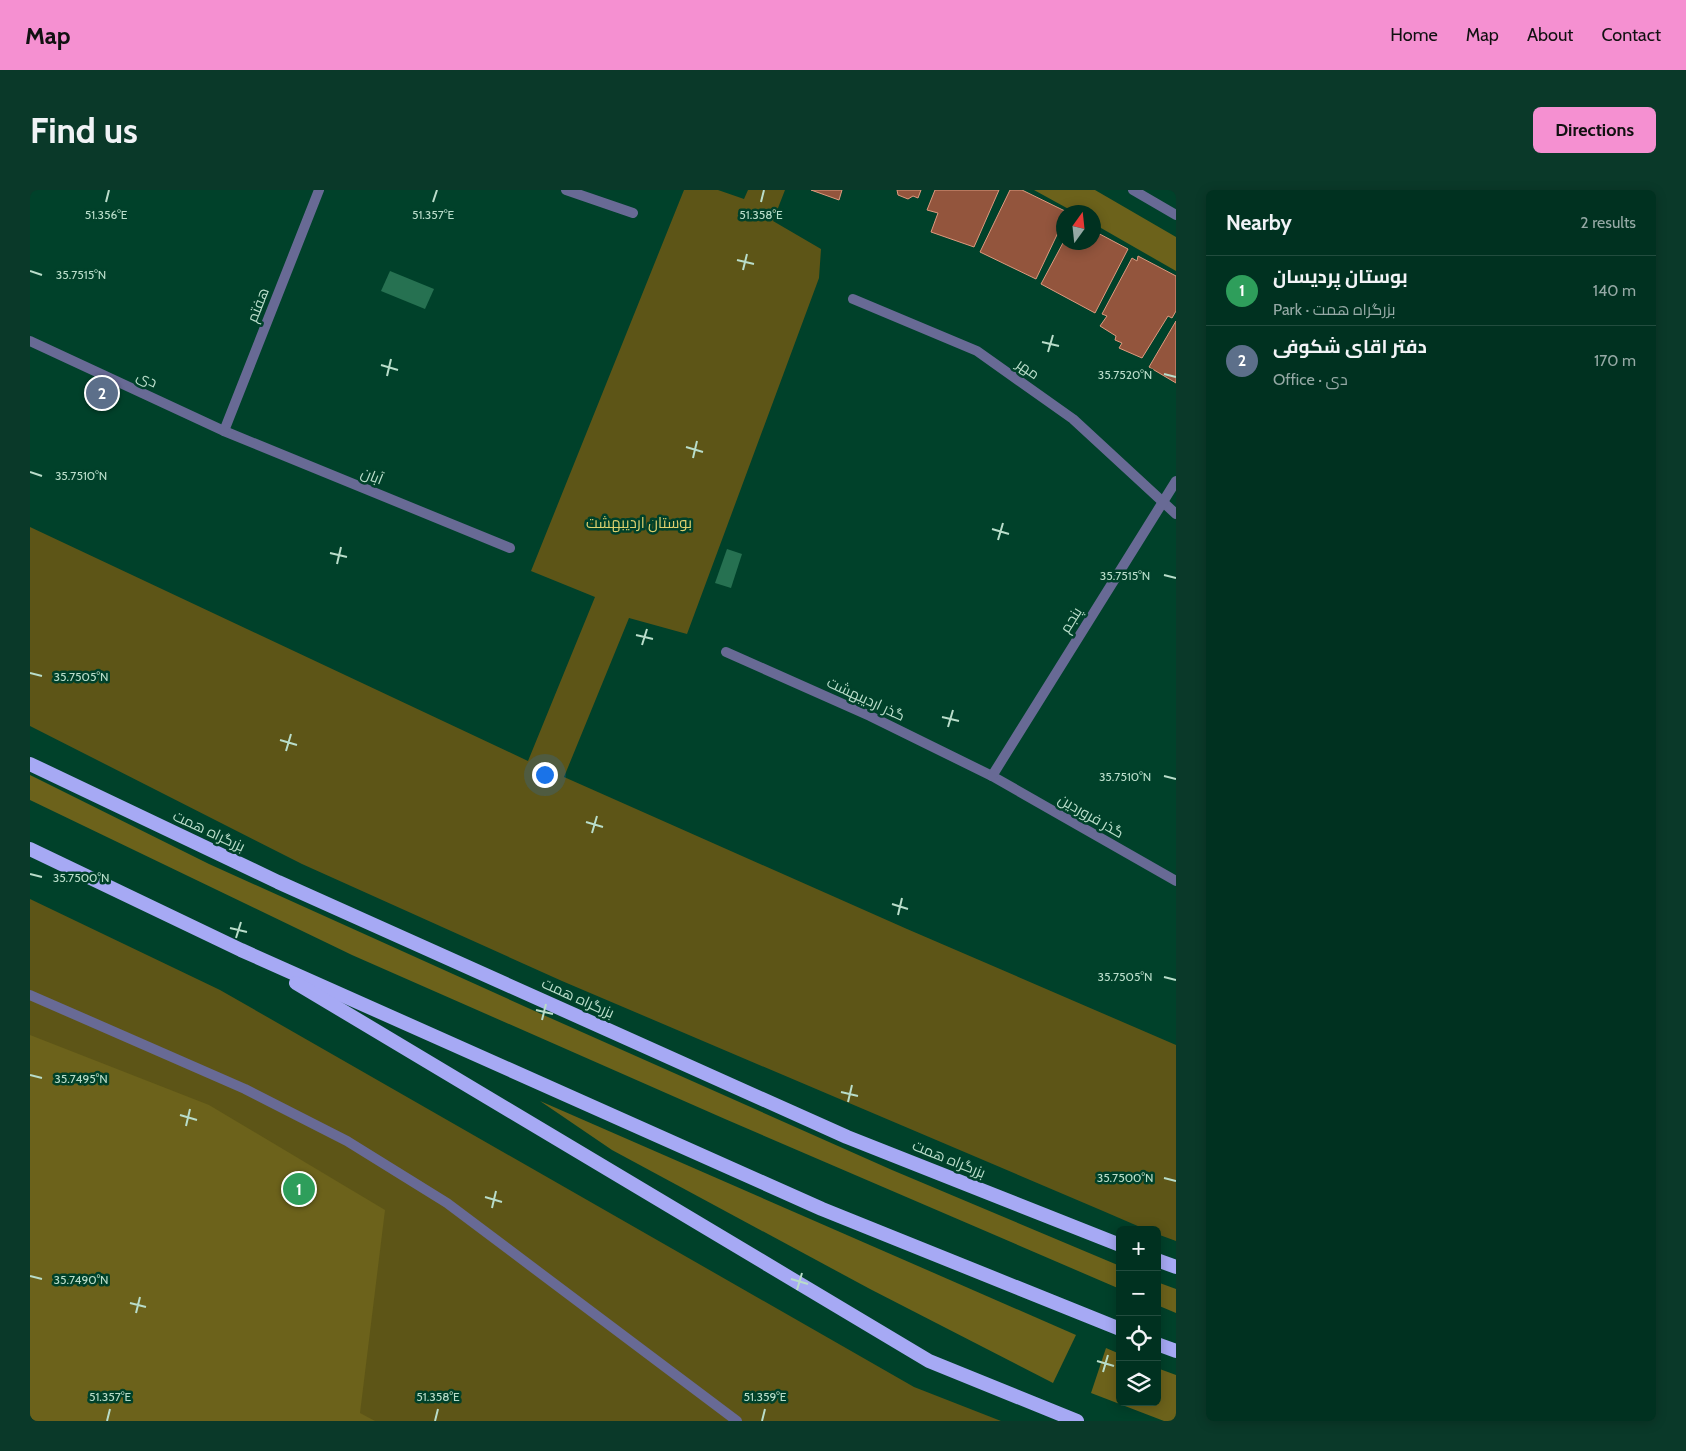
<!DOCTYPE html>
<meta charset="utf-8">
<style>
body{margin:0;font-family:Cabin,Cairo,sans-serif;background:#0a3929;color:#f1f3f6}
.controls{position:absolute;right:15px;bottom:15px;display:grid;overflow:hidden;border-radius:8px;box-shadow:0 2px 12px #0003}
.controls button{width:45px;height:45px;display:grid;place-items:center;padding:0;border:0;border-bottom:1px solid #224c3e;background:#003120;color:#f1f3f6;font:25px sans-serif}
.compass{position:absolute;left:1026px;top:15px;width:45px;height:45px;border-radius:50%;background:#003120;box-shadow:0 2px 12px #0003;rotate:15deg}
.you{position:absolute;left:514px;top:584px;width:18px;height:18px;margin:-12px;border:4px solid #fff;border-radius:50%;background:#1a73e8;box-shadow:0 0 0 8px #1a73e833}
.badge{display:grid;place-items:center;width:32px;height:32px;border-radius:50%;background:#f590d1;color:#fff;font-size:16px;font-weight:700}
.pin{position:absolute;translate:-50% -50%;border:2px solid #fff;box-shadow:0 1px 5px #0006}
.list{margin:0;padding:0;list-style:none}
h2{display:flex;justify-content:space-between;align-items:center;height:65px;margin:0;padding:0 20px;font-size:21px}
h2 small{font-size:16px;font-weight:400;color:#95a9a5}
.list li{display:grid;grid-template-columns:32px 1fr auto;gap:15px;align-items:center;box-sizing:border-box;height:70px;padding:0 20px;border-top:1px solid #224c3e}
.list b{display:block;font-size:19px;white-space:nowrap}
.list p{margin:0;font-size:16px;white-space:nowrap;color:#95a9a5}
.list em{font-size:16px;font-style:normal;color:#95a9a5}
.icon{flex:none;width:28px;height:28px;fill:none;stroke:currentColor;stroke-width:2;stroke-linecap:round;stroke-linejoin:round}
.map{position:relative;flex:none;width:1146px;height:1231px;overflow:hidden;border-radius:8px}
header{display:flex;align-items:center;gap:30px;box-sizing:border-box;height:70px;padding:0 25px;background:#f590d1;color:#111}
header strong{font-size:24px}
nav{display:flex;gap:28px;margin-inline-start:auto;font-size:18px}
.intro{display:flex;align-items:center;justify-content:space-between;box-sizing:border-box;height:120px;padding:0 30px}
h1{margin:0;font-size:35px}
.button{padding:12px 22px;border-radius:8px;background:#f590d1;color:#111;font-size:18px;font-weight:700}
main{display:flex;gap:30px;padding:0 30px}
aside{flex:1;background:#003120;border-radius:8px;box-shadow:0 2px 12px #0003}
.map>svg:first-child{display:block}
.green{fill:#5d5517}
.forest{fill:#6c621b}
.water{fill:#267151}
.building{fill:#93553d;stroke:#de9a7f}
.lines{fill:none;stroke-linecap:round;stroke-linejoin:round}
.service{stroke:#686a95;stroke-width:10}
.minor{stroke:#686a95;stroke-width:10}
.tertiary{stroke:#686a95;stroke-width:10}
.trunk{stroke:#a6a9f4;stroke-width:14}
.ticks{fill:none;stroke:#b9ddca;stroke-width:2}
.labels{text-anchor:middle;stroke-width:5;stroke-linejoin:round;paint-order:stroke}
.street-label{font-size:15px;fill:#b9ddca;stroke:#00412a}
.park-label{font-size:15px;fill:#ded16f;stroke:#00412a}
.ticks-label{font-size:12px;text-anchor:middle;fill:#b9ddca;stroke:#00412a;stroke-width:5;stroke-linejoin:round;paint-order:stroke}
</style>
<header>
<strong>Map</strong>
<nav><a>Home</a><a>Map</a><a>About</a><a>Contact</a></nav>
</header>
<div class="intro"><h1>Find us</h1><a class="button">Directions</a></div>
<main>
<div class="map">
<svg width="1146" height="1231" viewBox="0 0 1146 1231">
<rect width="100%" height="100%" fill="#00412a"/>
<g class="green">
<path d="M654,0H688L714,9L718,0H755L743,31L791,59L789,88L657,444L599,428L534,587L877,739L1146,855V1051L1127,1044V1040H1117L1073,1021L532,791L272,674L0,536V337L498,571L565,407L501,381Z"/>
<path d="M0,709L190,800L884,1197L971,1231H0Z"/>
</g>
<g class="forest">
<path d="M1004,0H1065L1146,47V81L1064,34V22H1044Z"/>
<path d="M0,585L179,674L518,827L862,980L1090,1076V1099L695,929L322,765L0,610Z"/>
<path d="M0,845L179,915L355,1020L330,1223L345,1231H0Z"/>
<path d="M510,911L1046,1145L1023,1193L840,1099L582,960Z"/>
<path d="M1127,1092L1146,1099V1123L1127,1115Z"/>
<path d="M1076,1158L1090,1164V1212H1127V1178L1146,1185V1231H1134L1061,1203Z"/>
</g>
<g class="water">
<path d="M360,81L404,99L395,119L351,101Z"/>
<path d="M697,359L712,364L701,398L685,393Z"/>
</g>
<g class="building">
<path d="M781,0H812L809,10Z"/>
<path d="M867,0H891L888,8L883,6L878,9L868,5Z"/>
<path d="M905,0H969L944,57L901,42L908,23L897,20Z"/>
<path d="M980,0H992L1037,22H1034V30L1006,89L950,62Z"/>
<path d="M1064,41L1098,59L1065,123L1011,94L1034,51V52H1064Z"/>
<path d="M1108,66L1146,86V121L1142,128L1138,126L1112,168L1089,158L1092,153L1085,150L1086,146L1070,136L1077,126L1072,124L1102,68L1107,71Z"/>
<path d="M1146,131V193L1119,177Z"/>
</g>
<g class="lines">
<path class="service" d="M0,805L215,899L317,951L417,1013L707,1231"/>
<g class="minor">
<path d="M536,0L603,23"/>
<path d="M823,109L947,161L1043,229L1146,324"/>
<path d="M0,151L194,241L480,358"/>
<path d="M194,241L289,0"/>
<path d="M696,462L840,526L962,586L1146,691"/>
<path d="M962,586L1146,291"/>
</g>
<path class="tertiary" d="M1103,0L1146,25"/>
<g class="trunk">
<path d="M0,574L248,692L817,947L1090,1055"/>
<path d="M0,659L211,760L792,1019L1090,1139"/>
<path d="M266,793L899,1171L1047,1231"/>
<path d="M1127,1070L1146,1077"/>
<path d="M1127,1154L1146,1161"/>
</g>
</g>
<path class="ticks" d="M76,12L79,0M403,12L407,0M731,12L734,0M707,70L724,74M713,80L717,64M0,81L12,85M1012,152L1029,156M1018,162L1023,145M351,175L368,180M1134,184L1146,187M357,186L361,169M656,257L673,262M663,268L667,251M0,282L12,286M962,339L979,344M968,350L973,333M300,363L317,367M307,374L311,357M1134,385L1146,388M606,445L623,449M612,455L617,439M0,483L12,486M912,527L929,531M918,537L923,520M250,550L267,555M256,561L261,544M1134,586L1146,589M556,632L573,637M562,643L567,626M0,684L12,687M862,714L878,719M868,725L872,708M200,738L217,742M206,748L211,732M1134,787L1146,790M506,820L523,824M512,830L516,814M0,885L12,888M811,902L828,906M818,912L822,895M150,925L167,930M156,936L160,919M1134,988L1146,991M455,1007L472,1012M462,1018L466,1001M0,1086L12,1089M761,1089L778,1094M767,1100L772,1083M100,1113L116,1117M106,1123L110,1107M1067,1171L1084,1176M1073,1182L1078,1165M77,1231L80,1219M405,1231L408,1219M732,1231L735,1219"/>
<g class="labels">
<g class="street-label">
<text transform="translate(228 115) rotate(-68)" y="5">هفتم</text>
<text transform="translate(998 179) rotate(35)" y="5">مهر</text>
<text transform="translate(117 189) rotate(25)" y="5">دی</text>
<text transform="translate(342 286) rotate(22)" y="5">آبان</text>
<text transform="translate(1041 430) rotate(-58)" y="5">پنجم</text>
<text transform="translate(836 509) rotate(25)" y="5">گذر اردیبهشت</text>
<text transform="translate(1061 626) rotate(30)" y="5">گذر فروردین</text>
<text transform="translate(179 641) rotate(25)" y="5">بزرگراه همت</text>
<text transform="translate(548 808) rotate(24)" y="5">بزرگراه همت</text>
<text transform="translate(919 969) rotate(22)" y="5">بزرگراه همت</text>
</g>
<g class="park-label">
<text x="609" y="338">بوستان اردیبهشت</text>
</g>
</g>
<g class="ticks-label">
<text x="76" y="29">51.356°E</text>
<text x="403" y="29">51.357°E</text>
<text x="731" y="29">51.358°E</text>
<text x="51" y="89">35.7515°N</text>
<text x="1095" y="189">35.7520°N</text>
<text x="51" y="290">35.7510°N</text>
<text x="1095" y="390">35.7515°N</text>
<text x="51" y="491">35.7505°N</text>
<text x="1095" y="591">35.7510°N</text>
<text x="51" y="692">35.7500°N</text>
<text x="1095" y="791">35.7505°N</text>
<text x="51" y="893">35.7495°N</text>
<text x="1095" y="992">35.7500°N</text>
<text x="51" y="1094">35.7490°N</text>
<text x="80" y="1211">51.357°E</text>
<text x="408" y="1211">51.358°E</text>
<text x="735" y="1211">51.359°E</text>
</g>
</svg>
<div class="controls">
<button>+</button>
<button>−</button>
<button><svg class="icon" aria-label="locate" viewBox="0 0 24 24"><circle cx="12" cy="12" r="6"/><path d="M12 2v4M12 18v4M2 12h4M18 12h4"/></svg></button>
<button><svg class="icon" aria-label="layers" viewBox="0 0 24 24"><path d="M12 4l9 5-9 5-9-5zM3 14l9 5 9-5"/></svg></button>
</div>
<svg class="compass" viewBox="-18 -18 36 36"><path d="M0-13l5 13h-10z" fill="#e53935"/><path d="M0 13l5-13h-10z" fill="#95a9a5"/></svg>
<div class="you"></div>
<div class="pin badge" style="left:269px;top:999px;background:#2e9e5b">1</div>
<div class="pin badge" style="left:72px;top:203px;background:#5c6f8a">2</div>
</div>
<aside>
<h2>Nearby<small>2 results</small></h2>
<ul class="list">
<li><span class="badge" style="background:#2e9e5b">1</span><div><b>بوستان پردیسان</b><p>Park · بزرگراه همت</p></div><em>140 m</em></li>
<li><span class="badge" style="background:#5c6f8a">2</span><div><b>دفتر اقای شکوفی</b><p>Office · دی</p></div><em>170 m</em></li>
</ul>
</aside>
</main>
